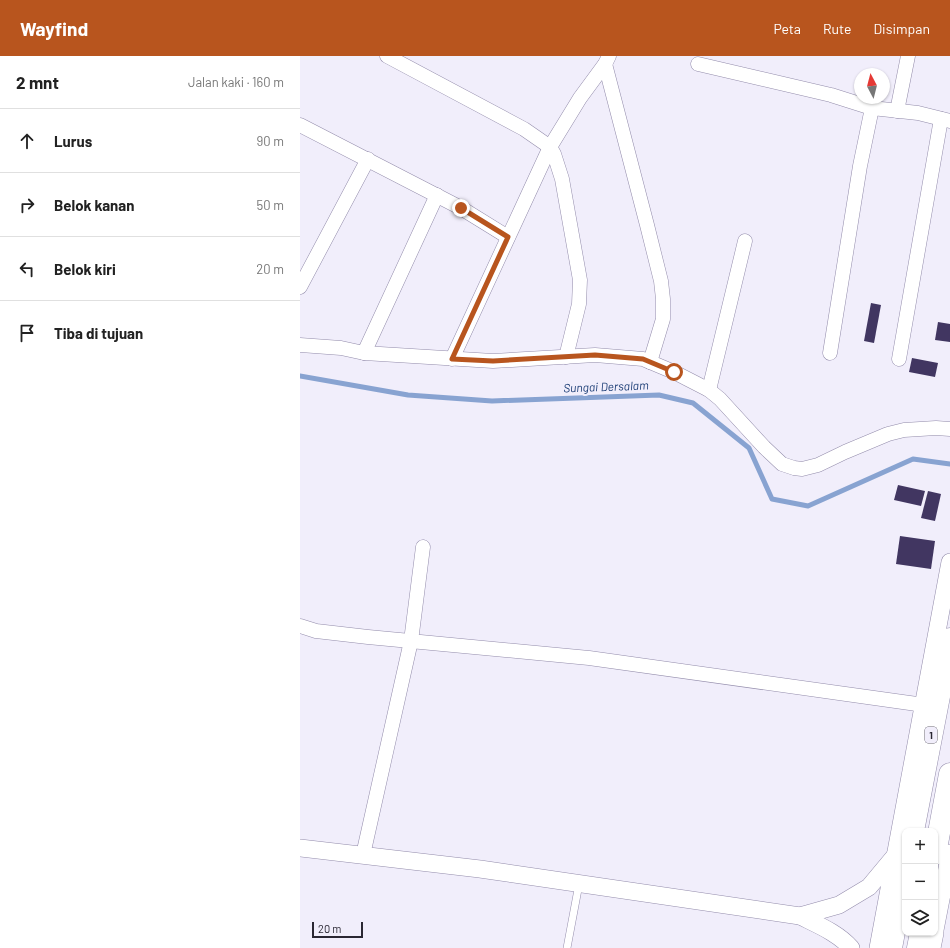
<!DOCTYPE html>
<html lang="id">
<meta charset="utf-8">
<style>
body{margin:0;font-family:Barlow,sans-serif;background:#f2f2f2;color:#222}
.controls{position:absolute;right:12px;bottom:12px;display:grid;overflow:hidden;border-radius:8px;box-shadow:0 1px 3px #0004}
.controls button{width:36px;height:36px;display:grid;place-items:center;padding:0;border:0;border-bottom:1px solid #e0e0e0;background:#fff;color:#222;font:20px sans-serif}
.compass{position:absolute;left:554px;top:12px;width:36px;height:36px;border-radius:50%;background:#fff;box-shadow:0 1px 3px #0004;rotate:353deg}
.scale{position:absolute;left:12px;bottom:10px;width:51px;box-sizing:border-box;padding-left:4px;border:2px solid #2a2733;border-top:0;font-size:11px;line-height:14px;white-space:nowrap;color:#2a2733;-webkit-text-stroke:3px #f1eefb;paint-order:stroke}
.stop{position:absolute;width:12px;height:12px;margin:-9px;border:3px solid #b8551e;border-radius:50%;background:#fff}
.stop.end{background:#b8551e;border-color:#fff;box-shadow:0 1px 4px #0008}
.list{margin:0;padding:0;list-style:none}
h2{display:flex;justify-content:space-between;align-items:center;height:52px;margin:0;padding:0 16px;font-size:17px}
h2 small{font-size:13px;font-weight:400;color:#767676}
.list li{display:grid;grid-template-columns:26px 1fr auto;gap:12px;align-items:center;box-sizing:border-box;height:64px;padding:0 16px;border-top:1px solid #e0e0e0}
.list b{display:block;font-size:15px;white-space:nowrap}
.list em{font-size:13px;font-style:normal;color:#767676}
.icon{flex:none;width:22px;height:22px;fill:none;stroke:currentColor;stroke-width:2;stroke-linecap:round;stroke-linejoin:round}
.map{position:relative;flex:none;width:650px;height:892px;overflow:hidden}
header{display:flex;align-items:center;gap:24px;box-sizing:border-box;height:56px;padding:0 20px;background:#b8551e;color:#fff}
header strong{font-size:19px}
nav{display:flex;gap:22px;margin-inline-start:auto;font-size:14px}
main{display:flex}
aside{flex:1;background:#fff}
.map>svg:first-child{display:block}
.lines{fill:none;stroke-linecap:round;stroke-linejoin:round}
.stream{stroke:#88a3d1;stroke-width:5}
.building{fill:#413661}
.service-casing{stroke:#938cab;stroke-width:8}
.minor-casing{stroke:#938cab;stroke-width:15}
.tertiary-casing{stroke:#938cab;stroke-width:18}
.trunk-casing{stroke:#938cab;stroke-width:23}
.service{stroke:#fff;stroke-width:7}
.minor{stroke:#fff;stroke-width:14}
.tertiary{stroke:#fff;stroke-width:17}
.trunk{stroke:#fff;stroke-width:22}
.route{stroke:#b8551e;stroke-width:5}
.labels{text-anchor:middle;stroke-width:4;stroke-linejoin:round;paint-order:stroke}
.shield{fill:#f1eefb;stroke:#66636f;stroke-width:1}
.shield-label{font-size:10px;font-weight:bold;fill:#2a2733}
.water-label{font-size:12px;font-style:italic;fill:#1d3e76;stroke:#f1eefb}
</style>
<header>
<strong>Wayfind</strong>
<nav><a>Peta</a><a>Rute</a><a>Disimpan</a></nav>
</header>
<main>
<aside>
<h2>2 mnt<small>Jalan kaki · 160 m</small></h2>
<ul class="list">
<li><svg class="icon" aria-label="ahead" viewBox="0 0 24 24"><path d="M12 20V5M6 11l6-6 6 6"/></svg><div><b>Lurus</b></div><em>90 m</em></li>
<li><svg class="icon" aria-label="right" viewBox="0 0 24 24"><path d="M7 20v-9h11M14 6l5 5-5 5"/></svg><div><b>Belok kanan</b></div><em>50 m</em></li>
<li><svg class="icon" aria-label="left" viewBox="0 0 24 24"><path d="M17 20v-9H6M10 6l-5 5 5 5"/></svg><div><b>Belok kiri</b></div><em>20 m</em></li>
<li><svg class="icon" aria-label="arrive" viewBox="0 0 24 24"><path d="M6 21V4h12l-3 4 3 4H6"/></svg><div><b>Tiba di tujuan</b></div></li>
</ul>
</aside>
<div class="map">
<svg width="650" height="892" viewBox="0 0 650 892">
<rect width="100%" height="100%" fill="#f1eefb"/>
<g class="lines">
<path class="stream" d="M0,320L108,339L192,345L359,339L393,347L449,392L472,443L508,450L613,403L650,408"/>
</g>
<g class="building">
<path d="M571,247L581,249L574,287L564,285Z"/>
<path d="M638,266L650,268V286L635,284Z"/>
<path d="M612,302L638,307L635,321L609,316Z"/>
<path d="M598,429L625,435L621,450L594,444Z"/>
<path d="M628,435L641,438L635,465L621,462Z"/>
<path d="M600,480L635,485L631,513L596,508Z"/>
</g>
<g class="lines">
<g class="service-casing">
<path id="service" d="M267,892L279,828"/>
</g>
<g class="minor-casing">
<g id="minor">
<path d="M87,0L224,73L250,91L254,98L262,123L280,224L279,248L266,301"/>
<path d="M305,8L347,169L361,225L363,243V263L350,306"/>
<path d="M398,8L531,39L572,52"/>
<path d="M597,55L608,0"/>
<path d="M0,69L161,152L208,181"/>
<path d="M0,231L68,103"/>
<path d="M0,289L41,292L64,297L193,305L295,299L343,303L374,316L409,334L420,343L464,391L482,408L494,412L502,413L518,409L545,396L588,378L604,374L636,372L650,373"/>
<path d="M64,297L137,139"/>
<path d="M530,297L560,110L572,52L618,57L650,65"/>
<path d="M152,303L250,91L280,42L305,8L309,0"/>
<path d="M599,303L641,63"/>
<path d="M409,334L445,185"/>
<path d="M0,570L16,575L68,581L289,602L624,649"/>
<path d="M63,799L111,585L123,491"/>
</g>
</g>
<g class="tertiary-casing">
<g id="tertiary">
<path d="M0,792L180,813L500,860C518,869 538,877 551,892"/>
<path d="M500,860L539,849L569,831L594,801"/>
<path d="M635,874L650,797"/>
<path d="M578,892L650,506"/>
<path d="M632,892L635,877"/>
</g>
</g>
<g class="trunk-casing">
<g id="trunk">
<path d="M613,775L650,583"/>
<path d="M635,798L650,718"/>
<path d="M591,892L605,817"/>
<path d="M618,892L621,877"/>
</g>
</g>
<use href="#service" class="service"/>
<use href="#minor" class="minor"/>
<use href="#tertiary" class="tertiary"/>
<use href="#trunk" class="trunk"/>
</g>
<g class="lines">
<path class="route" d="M161,152L208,181L152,303L193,305L295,299L343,303L374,316"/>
</g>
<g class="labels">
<rect class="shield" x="625" y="671" width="12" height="16" rx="3"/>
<g class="shield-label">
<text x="631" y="683">1</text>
</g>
<g class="water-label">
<text transform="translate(306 331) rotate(-2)" y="4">Sungai Dersalam</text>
</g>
</g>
</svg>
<div class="controls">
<button>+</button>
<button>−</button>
<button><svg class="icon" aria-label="layers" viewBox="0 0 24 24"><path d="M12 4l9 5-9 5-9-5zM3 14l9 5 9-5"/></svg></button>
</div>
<svg class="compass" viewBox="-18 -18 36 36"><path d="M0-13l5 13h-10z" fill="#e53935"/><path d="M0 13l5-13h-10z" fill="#767676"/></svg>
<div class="scale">20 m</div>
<div class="stop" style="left:374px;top:316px"></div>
<div class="stop end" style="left:161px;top:152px"></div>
</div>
</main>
